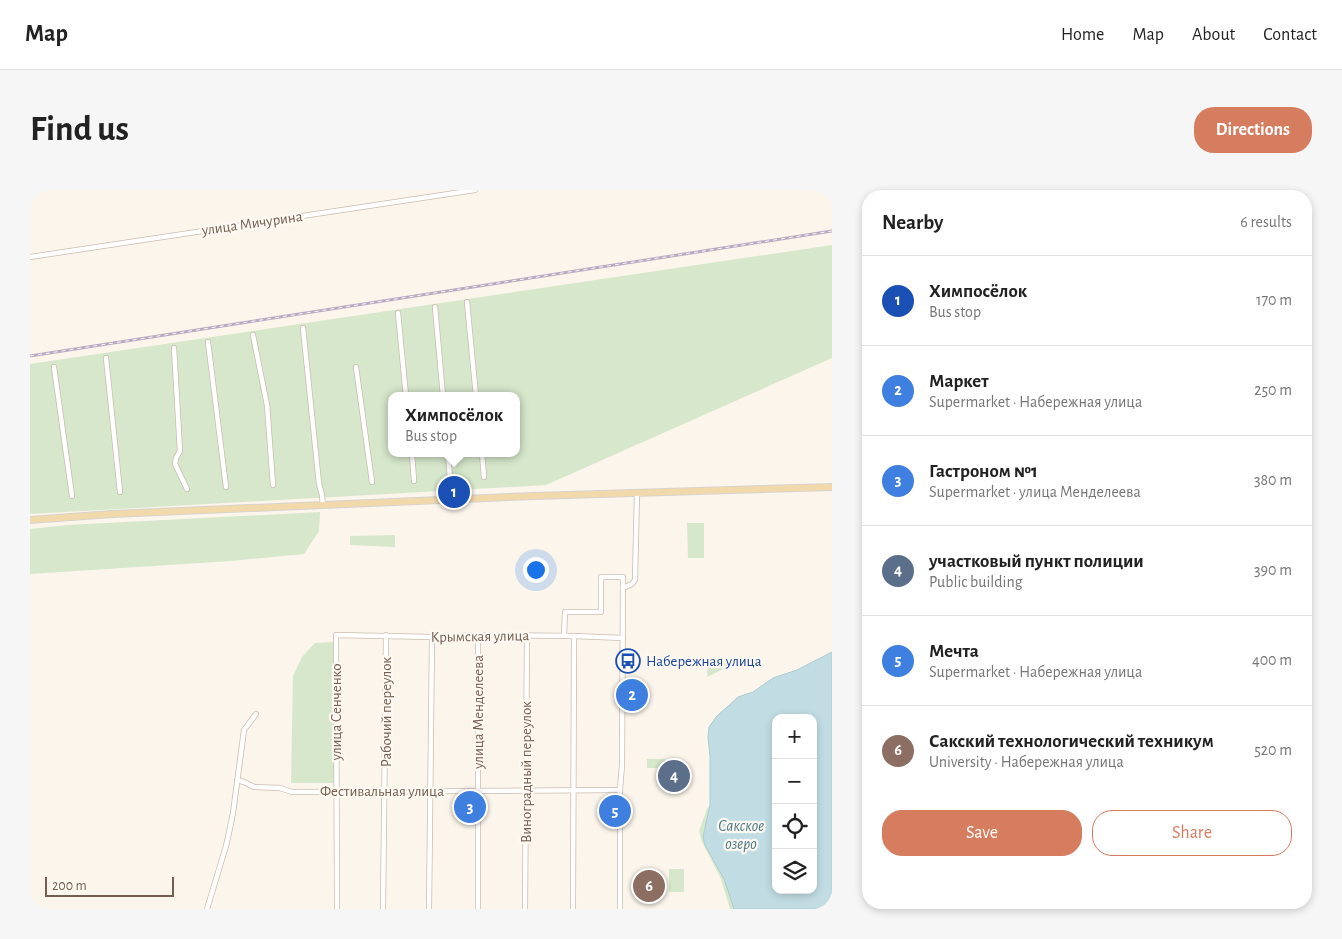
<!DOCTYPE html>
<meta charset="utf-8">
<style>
body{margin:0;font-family:"Alegreya Sans",sans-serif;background:#f6f6f6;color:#222}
.controls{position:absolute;right:15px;bottom:15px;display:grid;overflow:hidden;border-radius:10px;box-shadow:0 2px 8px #0003}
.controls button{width:45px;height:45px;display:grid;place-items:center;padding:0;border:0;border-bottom:1px solid #e0e0e0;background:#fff;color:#222;font:25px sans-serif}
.scale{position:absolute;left:15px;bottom:12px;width:129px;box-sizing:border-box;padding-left:5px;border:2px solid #745e51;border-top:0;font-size:14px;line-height:18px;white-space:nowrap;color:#745e51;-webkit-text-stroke:4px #fdf9f2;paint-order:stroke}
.you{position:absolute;left:505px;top:379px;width:18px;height:18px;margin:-12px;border:4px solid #fff;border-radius:50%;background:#1a73e8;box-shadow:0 0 0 8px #1a73e833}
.badge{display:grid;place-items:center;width:32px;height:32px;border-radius:50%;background:#d67d5f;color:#fff;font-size:16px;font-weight:700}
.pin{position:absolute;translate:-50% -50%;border:2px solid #fff;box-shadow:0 1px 5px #0006}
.popup{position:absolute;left:358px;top:202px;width:132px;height:65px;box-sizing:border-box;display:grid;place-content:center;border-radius:10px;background:#fff;filter:drop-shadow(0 1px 4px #0005);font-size:16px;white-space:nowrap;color:#767676}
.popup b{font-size:19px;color:#222}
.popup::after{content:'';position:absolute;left:50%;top:100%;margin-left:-10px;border:10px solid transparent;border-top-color:#fff}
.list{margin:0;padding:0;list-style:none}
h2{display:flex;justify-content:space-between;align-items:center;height:65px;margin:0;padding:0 20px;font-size:21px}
h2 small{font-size:16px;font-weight:400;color:#767676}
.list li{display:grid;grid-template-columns:32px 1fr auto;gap:15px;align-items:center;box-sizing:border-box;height:90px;padding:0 20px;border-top:1px solid #e0e0e0}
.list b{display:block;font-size:19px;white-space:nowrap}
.list p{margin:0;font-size:16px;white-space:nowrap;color:#767676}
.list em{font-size:16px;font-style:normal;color:#767676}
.actions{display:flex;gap:10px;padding:15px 20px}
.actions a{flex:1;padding:11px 0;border:1px solid #d67d5f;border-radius:20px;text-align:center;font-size:18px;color:#d67d5f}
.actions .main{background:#d67d5f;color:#fff}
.icon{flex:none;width:28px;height:28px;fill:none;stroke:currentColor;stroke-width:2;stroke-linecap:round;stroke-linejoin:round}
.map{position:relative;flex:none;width:802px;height:719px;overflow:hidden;border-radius:20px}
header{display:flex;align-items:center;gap:30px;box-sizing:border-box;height:70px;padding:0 25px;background:#fff;border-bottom:1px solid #e0e0e0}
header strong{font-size:24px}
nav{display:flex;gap:28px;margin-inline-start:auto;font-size:18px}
.intro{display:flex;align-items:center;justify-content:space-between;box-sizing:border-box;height:120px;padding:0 30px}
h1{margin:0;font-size:35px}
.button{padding:12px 22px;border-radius:20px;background:#d67d5f;color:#fff;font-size:18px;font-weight:700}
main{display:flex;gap:30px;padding:0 30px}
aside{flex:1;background:#fff;border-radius:20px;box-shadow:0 2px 8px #0003}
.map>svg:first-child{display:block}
.green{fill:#d6e7cb;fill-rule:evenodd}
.water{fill:#c1dde3;stroke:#a9ccd3;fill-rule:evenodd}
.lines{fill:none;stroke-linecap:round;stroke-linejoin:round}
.street-casing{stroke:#cabcaf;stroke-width:6}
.primary-casing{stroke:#d8d2ce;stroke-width:8}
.street{stroke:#fff;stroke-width:4.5}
.primary{stroke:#f1d9ac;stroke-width:6}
.rail-casing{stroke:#b9aac4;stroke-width:3}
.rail{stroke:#fdf9f2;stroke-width:1;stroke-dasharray:4;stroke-linecap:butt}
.labels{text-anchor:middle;stroke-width:4.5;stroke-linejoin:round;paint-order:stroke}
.street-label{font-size:15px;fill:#745e51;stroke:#fdf9f2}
.transit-label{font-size:15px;fill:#164399;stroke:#fdf9f2;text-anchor:start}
.water-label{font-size:16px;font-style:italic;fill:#4c7a84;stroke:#fdf9f2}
</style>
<header>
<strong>Map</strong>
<nav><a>Home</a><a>Map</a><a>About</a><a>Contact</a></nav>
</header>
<div class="intro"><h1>Find us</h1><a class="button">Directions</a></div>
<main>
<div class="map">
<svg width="802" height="719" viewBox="0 0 802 719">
<rect width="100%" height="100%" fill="#fbf5eb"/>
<g class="green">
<path d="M802,55V168L516,295L0,324V174ZM362,206H486V263H362Z"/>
<path d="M290,322L289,341L274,364L201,371L0,384V339L38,335Z"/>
<path d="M657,333H674V368H658Z"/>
<path d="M365,345V357L320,355V346Z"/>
<path d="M304,452V593H261L263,486L272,467L285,453Z"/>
<path d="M678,467L704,470V474L677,487Z"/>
<rect x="617" y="569" width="18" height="9"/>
<path d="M680,615L673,647L675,655L694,689L704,719H700L691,689L672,652L669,641L677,619Z"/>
<rect x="639" y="679" width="15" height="23"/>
</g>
<path class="water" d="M802,462V719H704L694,689L675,655L673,647L680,615V566L678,548L679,537L687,526L708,507L723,502L743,488L767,480ZM746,528H783V700H746Z"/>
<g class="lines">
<g class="street-casing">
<g id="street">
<path d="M0,67L445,0"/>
<path d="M437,112L446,206"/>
<path d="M405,117L413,206"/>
<path d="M368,123L376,206"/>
<path d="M273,138L289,294L292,305L293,316"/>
<path d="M223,145L237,215L243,295"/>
<path d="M178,152L196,297"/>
<path d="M144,158L150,261L146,268L145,274L157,299"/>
<path d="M76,168L90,302"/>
<path d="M24,177L42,306"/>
<path d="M326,177L342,292"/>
<path d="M382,263L384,291"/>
<path d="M418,263L420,289"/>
<path d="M452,263L454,287"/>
<path d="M593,398L602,394L605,390L607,303"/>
<path d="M534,446L535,422H571V387H593L592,575L590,600V719"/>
<path d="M207,590L214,592L224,597L250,598L262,602L590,600"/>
<path d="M177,719L196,656L200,638L203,623L214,540L226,524"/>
<path d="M307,719L306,445L402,447L448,445L544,446L593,448"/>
<path d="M353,719L356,445"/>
<path d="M399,719L402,447"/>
<path d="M448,719V445"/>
<path d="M495,719L497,445"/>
<path d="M543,719L544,446"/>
</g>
</g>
<g class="primary-casing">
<path id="primary" d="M0,330L82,324L504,306L802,297"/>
</g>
<use href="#street" class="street"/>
<use href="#primary" class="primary"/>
<g class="rail-casing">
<path id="rail" d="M0,166L802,41"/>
</g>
<use href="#rail" class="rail"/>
</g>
<defs>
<g id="bus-ring" transform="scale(1.25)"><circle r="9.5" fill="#fdf9f2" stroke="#1a4fb4" stroke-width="1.5"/><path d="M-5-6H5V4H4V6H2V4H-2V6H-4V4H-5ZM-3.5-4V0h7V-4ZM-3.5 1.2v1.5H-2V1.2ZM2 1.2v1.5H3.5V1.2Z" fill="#1a4fb4"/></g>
</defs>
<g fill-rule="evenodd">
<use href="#bus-ring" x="598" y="471"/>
</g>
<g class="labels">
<g class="street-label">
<text transform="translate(222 33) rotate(-8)" y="5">улица Мичурина</text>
<text transform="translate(450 446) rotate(-1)" y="5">Крымская улица</text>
<text transform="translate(306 522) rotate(-90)" y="5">улица Сенченко</text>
<text transform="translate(356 522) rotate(-90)" y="5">Рабочий переулок</text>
<text transform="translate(448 522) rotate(-90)" y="5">улица Менделеева</text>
<text transform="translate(496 582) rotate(-90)" y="5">Виноградный переулок</text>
<text x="352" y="606">Фестивальная улица</text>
</g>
<g class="transit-label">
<text x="616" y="476">Набережная улица</text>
</g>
<g class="water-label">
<text x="711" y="641">Сакское<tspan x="711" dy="18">озеро</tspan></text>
</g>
</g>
</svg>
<div class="controls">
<button>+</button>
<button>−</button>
<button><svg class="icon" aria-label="locate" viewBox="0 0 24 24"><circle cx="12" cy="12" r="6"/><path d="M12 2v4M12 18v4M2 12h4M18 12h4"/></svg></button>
<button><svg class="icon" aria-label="layers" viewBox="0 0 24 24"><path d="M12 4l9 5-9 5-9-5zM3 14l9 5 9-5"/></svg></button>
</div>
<div class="scale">200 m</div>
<div class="you"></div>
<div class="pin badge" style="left:424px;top:302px;background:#1a4fb4">1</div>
<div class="popup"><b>Химпосёлок</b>Bus stop</div>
<div class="pin badge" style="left:602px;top:505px;background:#3f7fe0">2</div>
<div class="pin badge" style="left:440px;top:617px;background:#3f7fe0">3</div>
<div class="pin badge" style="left:644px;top:586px;background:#5c6f8a">4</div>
<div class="pin badge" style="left:585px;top:621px;background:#3f7fe0">5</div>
<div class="pin badge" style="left:619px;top:696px;background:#8d6e63">6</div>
</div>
<aside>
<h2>Nearby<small>6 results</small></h2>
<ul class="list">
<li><span class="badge" style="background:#1a4fb4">1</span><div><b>Химпосёлок</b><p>Bus stop</p></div><em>170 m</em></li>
<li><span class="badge" style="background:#3f7fe0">2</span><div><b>Маркет</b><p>Supermarket · Набережная улица</p></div><em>250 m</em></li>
<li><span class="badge" style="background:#3f7fe0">3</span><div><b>Гастроном №1</b><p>Supermarket · улица Менделеева</p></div><em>380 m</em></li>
<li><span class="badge" style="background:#5c6f8a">4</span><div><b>участковый пункт полиции</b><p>Public building</p></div><em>390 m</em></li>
<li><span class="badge" style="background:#3f7fe0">5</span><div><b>Мечта</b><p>Supermarket · Набережная улица</p></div><em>400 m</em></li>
<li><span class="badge" style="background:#8d6e63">6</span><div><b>Сакский технологический техникум</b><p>University · Набережная улица</p></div><em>520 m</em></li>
</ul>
<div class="actions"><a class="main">Save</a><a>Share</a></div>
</aside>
</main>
